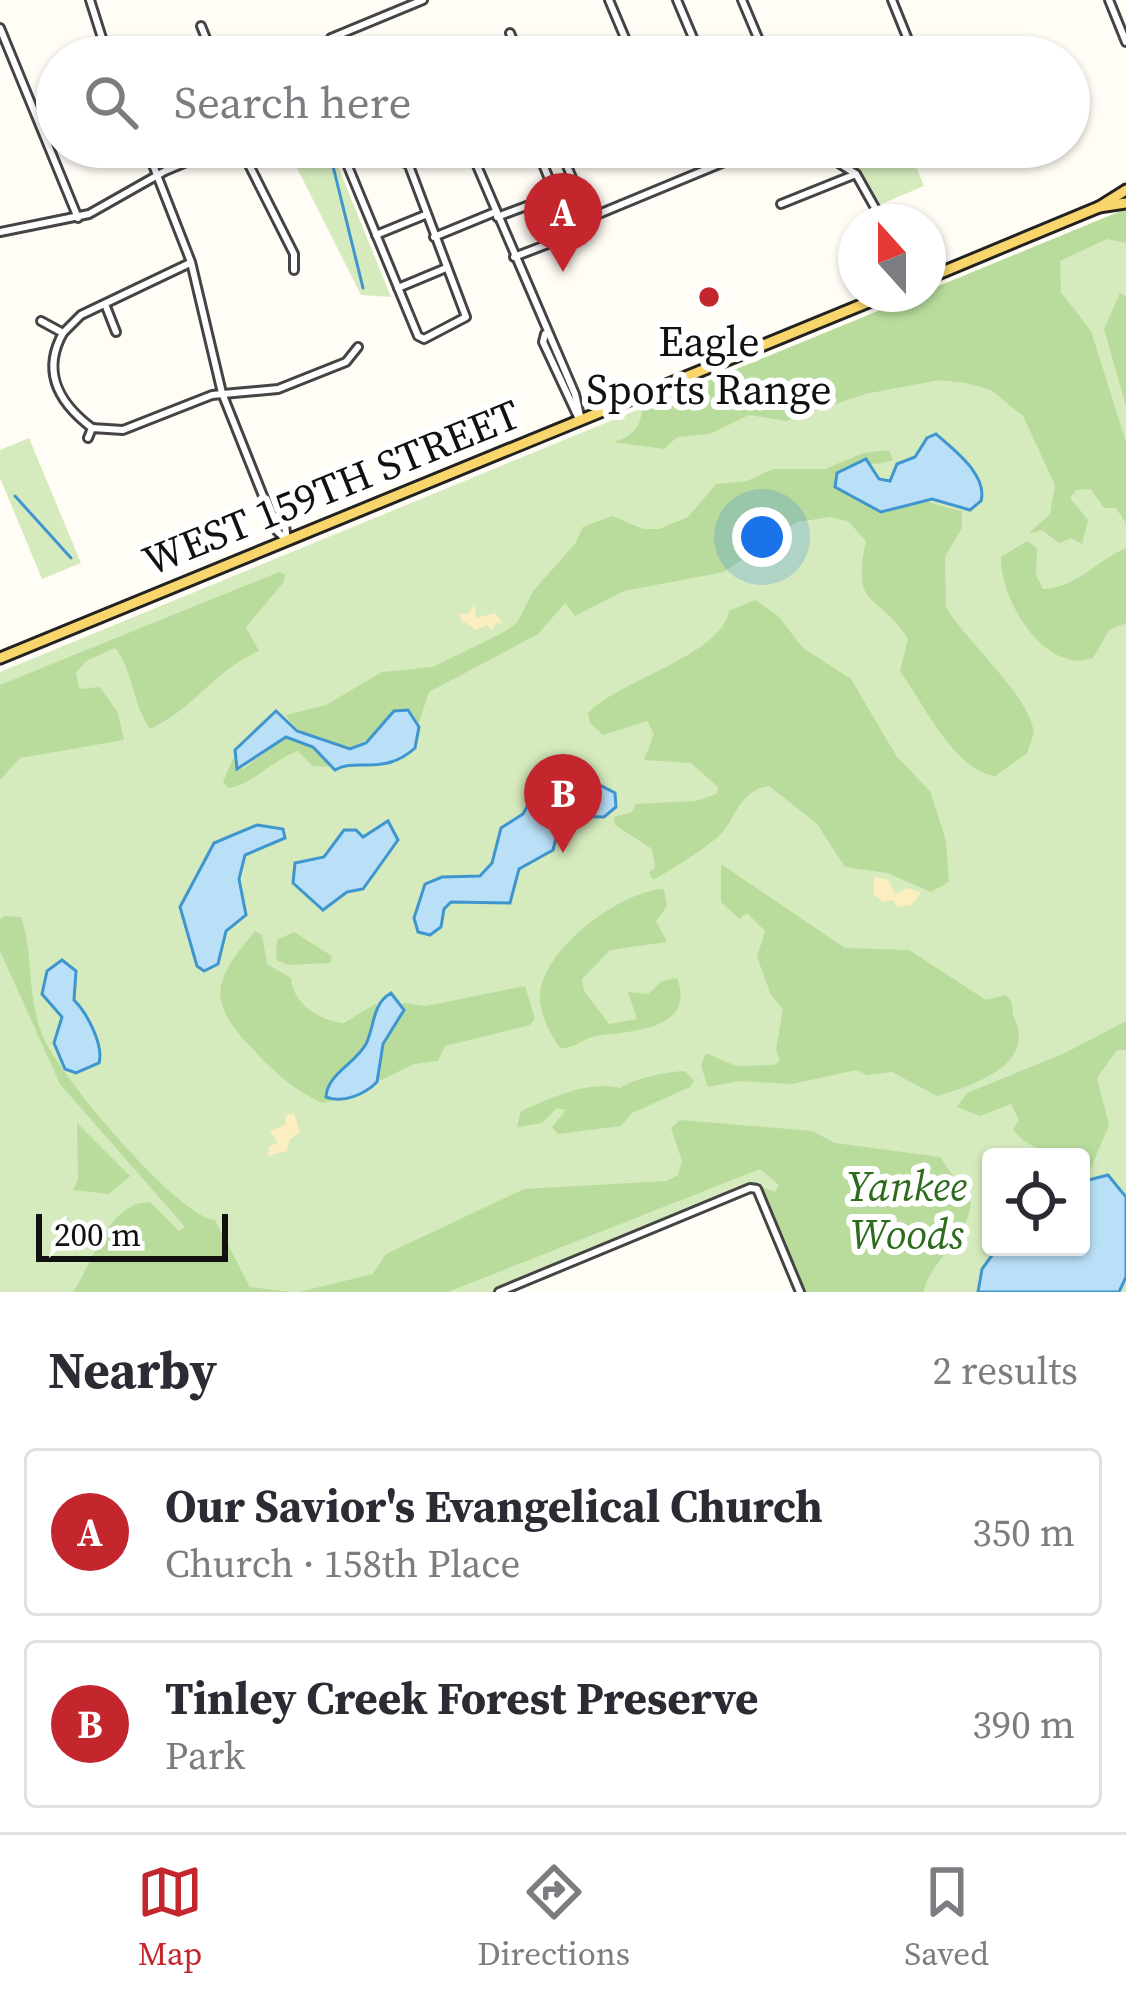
<!DOCTYPE html>
<meta charset="utf-8">
<style>
body{margin:0;font-family:"Source Serif 4",serif;background:#f7f7f7;color:#2b2b33}
.controls{position:absolute;right:36px;bottom:36px;display:grid;overflow:hidden;border-radius:12px;box-shadow:0 3px 9px #0004}
.controls button{width:108px;height:108px;display:grid;place-items:center;padding:0;border:0;border-bottom:3px solid #e1e1e2;background:#fff;color:#2b2b33;font:60px sans-serif}
.compass{position:absolute;left:838px;top:204px;width:108px;height:108px;border-radius:50%;background:#fff;box-shadow:0 3px 9px #0004;rotate:339deg}
.scale{position:absolute;left:36px;bottom:30px;width:192px;box-sizing:border-box;padding-left:12px;border:6px solid #111;border-top:0;font-size:33px;line-height:42px;white-space:nowrap;color:#111;-webkit-text-stroke:9px #fff;paint-order:stroke}
.you{position:absolute;left:762px;top:537px;width:42px;height:42px;margin:-30px;border:9px solid #fff;border-radius:50%;background:#1a73e8;box-shadow:0 0 0 18px #1a73e833}
.badge{display:grid;place-items:center;width:78px;height:78px;border-radius:50%;background:#c4262e;color:#fff;font-size:39px;font-weight:700}
.pin{position:absolute;translate:-50% -99px;filter:drop-shadow(0 3px 6px #0008)}
.pin::after{content:'';position:absolute;top:63px;width:42px;height:36px;background:inherit;clip-path:polygon(0 0,100% 0,50% 100%)}
.list{margin:0;padding:0;list-style:none}
h2{display:flex;justify-content:space-between;align-items:center;height:156px;margin:0;padding:0 48px;font-size:51px}
h2 small{font-size:39px;font-weight:400;color:#7c7c81}
.list li{display:grid;grid-template-columns:78px 1fr auto;gap:36px;align-items:center;box-sizing:border-box;height:168px;margin:0 24px 24px;padding:0 24px;border:3px solid #e1e1e2;border-radius:12px}
.list b{display:block;font-size:45px;white-space:nowrap}
.list p{margin:0;font-size:39px;white-space:nowrap;color:#7c7c81}
.list em{font-size:39px;font-style:normal;color:#7c7c81}
.icon{flex:none;width:66px;height:66px;fill:none;stroke:currentColor;stroke-width:2;stroke-linecap:round;stroke-linejoin:round}
.map{position:relative;flex:none;width:1126px;height:1292px;overflow:hidden}
.search{position:absolute;background:#fff;box-shadow:0 3px 9px #0004;left:36px;right:36px;top:36px;height:132px;display:flex;align-items:center;gap:30px;box-sizing:border-box;padding:0 42px;border-radius:66px;color:#7c7c81;font-size:45px}
.sheet{height:540px;background:#fff}
nav{display:flex;justify-content:space-around;align-items:center;box-sizing:border-box;height:168px;border-top:3px solid #e1e1e2;background:#fff;font-size:33px;color:#7c7c81}
nav a{display:grid;justify-items:center;gap:6px}
nav .on{color:#c4262e}
.map>svg:first-child{display:block}
.green{fill:#d5ebbd;fill-rule:evenodd}
.forest{fill:#b9dc9c}
.sand{fill:#fbeec1}
.water{fill:#b9e0f7;stroke:#3f96cf;stroke-width:3}
.lines{fill:none;stroke-linecap:round;stroke-linejoin:round}
.stream{stroke:#3f96cf;stroke-width:3}
.minor-casing{stroke:#444;stroke-width:12}
.tertiary-casing{stroke:#444;stroke-width:12}
.primary-casing{stroke:#222;stroke-width:15}
.minor{stroke:#fff;stroke-width:6}
.tertiary{stroke:#fff;stroke-width:6}
.primary{stroke:#f9d66b;stroke-width:9}
.poi-dot{fill:#c4262e;stroke:#fff;stroke-width:4.5}
.labels{text-anchor:middle;stroke-width:12;stroke-linejoin:round;paint-order:stroke}
.poi-label{font-size:42px;fill:#111;stroke:#fff}
.street-label{font-size:42px;fill:#111;stroke:#fff}
.park-label{font-size:42px;font-style:italic;fill:#2f6b1f;stroke:#fff}
</style>
<div class="map">
<svg width="1126" height="1292" viewBox="0 0 1126 1292">
<rect width="100%" height="100%" fill="#fffdf5"/>
<g class="green">
<path d="M848,147H908L924,186L879,205L859,173L839,159Z"/>
<path d="M331,149L391,297L361,295L295,164Z"/>
<path d="M1126,209V1292H803L760,1183L493,1292H0V672ZM991,1157H1081V1247H991Z"/>
<path d="M29,438L81,563L42,579L0,478V450Z"/>
</g>
<g class="forest">
<path d="M1126,209V243L1107,239L1060,261L1061,292L1091,331L1126,442V523L1116,508H1104L1091,489L1076,490L1070,498L1088,520L1082,544L1071,538L1059,543L1042,530L1028,534L1050,514L1055,485L1023,416L991,390L966,383L940,380L865,394L786,421L749,415L710,434L677,437L664,449L614,442C632,436 641,428 642,408Z"/>
<path d="M1120,293L1126,296V406L1104,329Z"/>
<path d="M889,450L893,460C877,466 862,462 840,471L841,492L886,512C925,492 926,504 962,511V528L945,557L946,607C966,642 1029,694 1034,733L1027,753L995,776C955,771 923,703 900,671L908,639C877,590 851,611 866,541L849,522L831,517L797,522L724,572L624,591L575,616L565,603L538,634L429,692L418,725L413,714L350,749C327,746 297,736 286,715L326,705L382,672L433,667L504,632L517,623L533,591L575,544L583,527L612,516L643,529H659L688,517L716,484L747,481L773,469H825L863,453Z"/>
<path d="M1027,541L1037,548L1036,575L1043,589C1077,588 1097,560 1126,548V623L1109,630L1093,658C1044,675 1000,599 1001,557Z"/>
<path d="M279,572L286,575L283,583L246,627L259,651C216,669 193,710 150,729C132,704 133,669 115,648L86,661L76,673L79,689L100,687L118,713L124,740L20,758L0,780V685Z"/>
<path d="M755,600L778,616L803,648L851,679L897,757L930,791L946,841L949,882L931,892L887,873L845,867L817,824L769,786C742,790 737,813 723,832C714,843 665,874 653,880L649,872L655,868L652,849L615,825L614,817L632,812L636,804L695,801L717,794L718,787L691,763L644,760L654,734L647,721L603,735L590,723L588,713C619,680 722,655 729,611Z"/>
<path d="M287,737L313,747L332,767L313,766L298,751C274,759 249,787 228,788L223,782L233,758L243,769Z"/>
<path d="M721,864L845,948L909,950L986,1000L1006,995C1016,1004 1010,1009 1015,1020C1035,1066 971,1086 937,1096L892,1072L867,1075L856,1070L792,1084L739,1081L708,1087L701,1066L706,1053L736,1066L774,1065L780,1060L776,1050L783,1009L771,995L757,957L765,931L747,913L739,919L721,902Z"/>
<path d="M664,889L667,906L656,921L667,942L610,950L582,979L584,991L609,1024L637,1019L628,992L648,994L662,981L677,978C697,1031 629,1031 596,1036C582,1039 574,1049 560,1048C550,1034 539,1013 540,995C542,949 622,890 664,889Z"/>
<path d="M5,916L21,917C34,955 26,991 42,1034C56,1073 179,1218 215,1220L250,1287L291,1292H73C93,1264 107,1202 150,1202L179,1231L185,1227L60,1084L0,951V919Z"/>
<path d="M255,931L262,935L267,964L291,978C293,1004 320,1021 344,1023L377,1003L365,1047L326,1090L331,1101L322,1103C290,1088 271,1069 248,1044C205,998 216,978 255,931Z"/>
<path d="M294,932L332,956L330,963L288,965L276,960L277,940Z"/>
<path d="M525,986L535,1019L530,1025L445,1046L438,1061L414,1064L377,1082L383,1044L403,1003L426,1006Z"/>
<path d="M1126,1021V1050H1117L1097,1078L1109,1125L1090,1170L1081,1172V1157C1057,1157 1025,1148 1013,1129L1019,1120L1011,1104L980,1116L957,1107L967,1093L1065,1053Z"/>
<path d="M685,1071L694,1081L690,1087L632,1113L621,1126L558,1134L552,1127L566,1110L557,1108L542,1123L517,1127L521,1111C549,1099 588,1080 620,1088C635,1078 666,1072 685,1071Z"/>
<path d="M680,1120L812,1131L835,1143L940,1157L971,1203C965,1244 926,1266 924,1292H803L762,1187L775,1192L779,1185L760,1169L448,1292H299L373,1274L386,1254L524,1189L667,1181L678,1175L682,1161L671,1128Z"/>
<path d="M77,1123L130,1176L109,1194L73,1190L78,1180Z"/>
</g>
<g class="sand">
<path d="M475,604L476,618L495,613L504,625L496,622L493,630L486,625L476,630L461,620L460,613L468,614Z"/>
<path d="M874,877L887,879L896,894L907,888L921,892L912,905L896,907L894,900L883,902L874,895Z"/>
<path d="M294,1113L300,1132L290,1139L287,1151L268,1156L269,1146L278,1143L270,1131L286,1125L285,1116Z"/>
</g>
<g class="water">
<path d="M936,434C954,450 988,475 981,501L970,510L932,499L881,512L835,487L837,473L866,459L879,479L890,481L897,464L915,457L927,438Z"/>
<path d="M408,710L419,727L415,748C383,777 356,757 335,770L313,747L286,737L237,769L235,750L276,711L297,731L350,749L366,743L394,711Z"/>
<path d="M590,780L615,793L616,807L604,817L562,816L553,850L519,869L510,903L451,902L444,909L441,927L430,935L418,932L414,918L425,884L442,877L480,876L492,863L501,828L523,814L537,789Z"/>
<path d="M388,821L398,840L363,889L347,892L323,910L293,883L295,863L324,857L344,830H356L363,837Z"/>
<path d="M257,825L283,829L285,838L245,855L239,879L246,915L226,931L218,964L204,971L197,966L180,907L214,843Z"/>
<path d="M62,960L76,971L74,1000C87,1013 104,1045 99,1063L76,1073L65,1069L54,1043L62,1017L42,994L47,971Z"/>
<path d="M391,993L404,1010L383,1044L377,1082C365,1094 343,1104 326,1097C327,1074 355,1064 366,1044C375,1025 372,1004 391,993Z"/>
<path d="M1108,1175L1126,1197V1277L1119,1292H978L982,1269L998,1247H1081V1182Z"/>
</g>
<g class="lines">
<g class="stream">
<path d="M330,154L363,288"/>
<path d="M299,166L328,156"/>
<path d="M15,496L71,558"/>
</g>
<g class="minor-casing">
<g id="minor">
<path d="M90,0L108,57"/>
<path d="M609,0L633,57"/>
<path d="M677,0L701,57"/>
<path d="M742,0L766,57"/>
<path d="M892,0L915,57"/>
<path d="M201,26L213,56"/>
<path d="M0,28L78,218"/>
<path d="M510,33L520,57"/>
<path d="M210,57L237,47L246,57"/>
<path d="M340,57L331,38L423,0"/>
<path d="M146,147L191,262L222,393L277,531L287,541"/>
<path d="M240,147L294,254V270"/>
<path d="M340,147L418,336L424,339L466,317L402,147"/>
<path d="M469,147L575,394L581,420"/>
<path d="M536,147L571,233"/>
<path d="M559,147L589,218"/>
<path d="M813,147L856,174L883,222"/>
<path d="M405,163L444,147"/>
<path d="M781,204L856,174"/>
<path d="M497,217L556,195"/>
<path d="M0,232L89,214L165,171L222,147"/>
<path d="M376,235L425,215"/>
<path d="M434,237L495,212"/>
<path d="M514,257L566,237L589,218L734,158L737,147"/>
<path d="M398,288L446,268"/>
<path d="M105,304L116,332"/>
<path d="M41,321L63,333C41,372 59,403 92,428"/>
<path d="M63,333L81,315L190,263"/>
<path d="M545,334L543,342L578,417"/>
<path d="M88,438L92,428L123,430L212,395L278,389L346,362L358,347"/>
<path d="M277,516L285,525L287,541"/>
<path d="M499,1292L750,1188L757,1189L800,1292"/>
</g>
</g>
<g class="tertiary-casing">
<path id="tertiary" d="M1109,0L1126,42"/>
</g>
<g class="primary-casing">
<g id="primary">
<path d="M1099,207L1126,203"/>
<path d="M928,278L1099,207L1126,190"/>
<path d="M0,658L888,294"/>
</g>
</g>
<use href="#minor" class="minor"/>
<use href="#tertiary" class="tertiary"/>
<use href="#primary" class="primary"/>
</g>
<circle class="poi-dot" cx="709" cy="297" r="12"/>
<g class="labels">
<g class="poi-label">
<text x="709" y="356">Eagle<tspan x="709" dy="48">Sports Range</tspan></text>
</g>
<g class="street-label">
<text transform="translate(331 487) rotate(-22)" y="15">WEST 159TH STREET</text>
</g>
<g class="park-label">
<text x="907" y="1201">Yankee<tspan x="907" dy="48">Woods</tspan></text>
</g>
</g>
</svg>
<div class="controls">
<button><svg class="icon" aria-label="locate" viewBox="0 0 24 24"><circle cx="12" cy="12" r="6"/><path d="M12 2v4M12 18v4M2 12h4M18 12h4"/></svg></button>
</div>
<svg class="compass" viewBox="-18 -18 36 36"><path d="M0-13l5 13h-10z" fill="#e53935"/><path d="M0 13l5-13h-10z" fill="#7c7c81"/></svg>
<div class="scale">200 m</div>
<div class="you"></div>
<div class="pin badge" style="left:563px;top:272px">A</div>
<div class="pin badge" style="left:563px;top:853px">B</div>
<div class="search"><svg class="icon" aria-label="search" viewBox="0 0 24 24"><circle cx="10" cy="10" r="6"/><path d="M15 15l6 6"/></svg>Search here</div>
</div>
<section class="sheet">
<h2>Nearby<small>2 results</small></h2>
<ul class="list">
<li><span class="badge">A</span><div><b>Our Savior's Evangelical Church</b><p>Church · 158th Place</p></div><em>350 m</em></li>
<li><span class="badge">B</span><div><b>Tinley Creek Forest Preserve</b><p>Park</p></div><em>390 m</em></li>
</ul>
</section>
<nav>
<a class="on"><svg class="icon" aria-label="map" viewBox="0 0 24 24"><path d="M3 6l6-2 6 2 6-2v14l-6 2-6-2-6 2zM9 4v14M15 6v14"/></svg>Map</a>
<a><svg class="icon" aria-label="directions" viewBox="0 0 24 24"><path d="M12 3l9 9-9 9-9-9zM9 14v-3h6M13 9l2 2-2 2"/></svg>Directions</a>
<a><svg class="icon" aria-label="saved" viewBox="0 0 24 24"><path d="M7 4h10v16l-5-4-5 4z"/></svg>Saved</a>
</nav>
